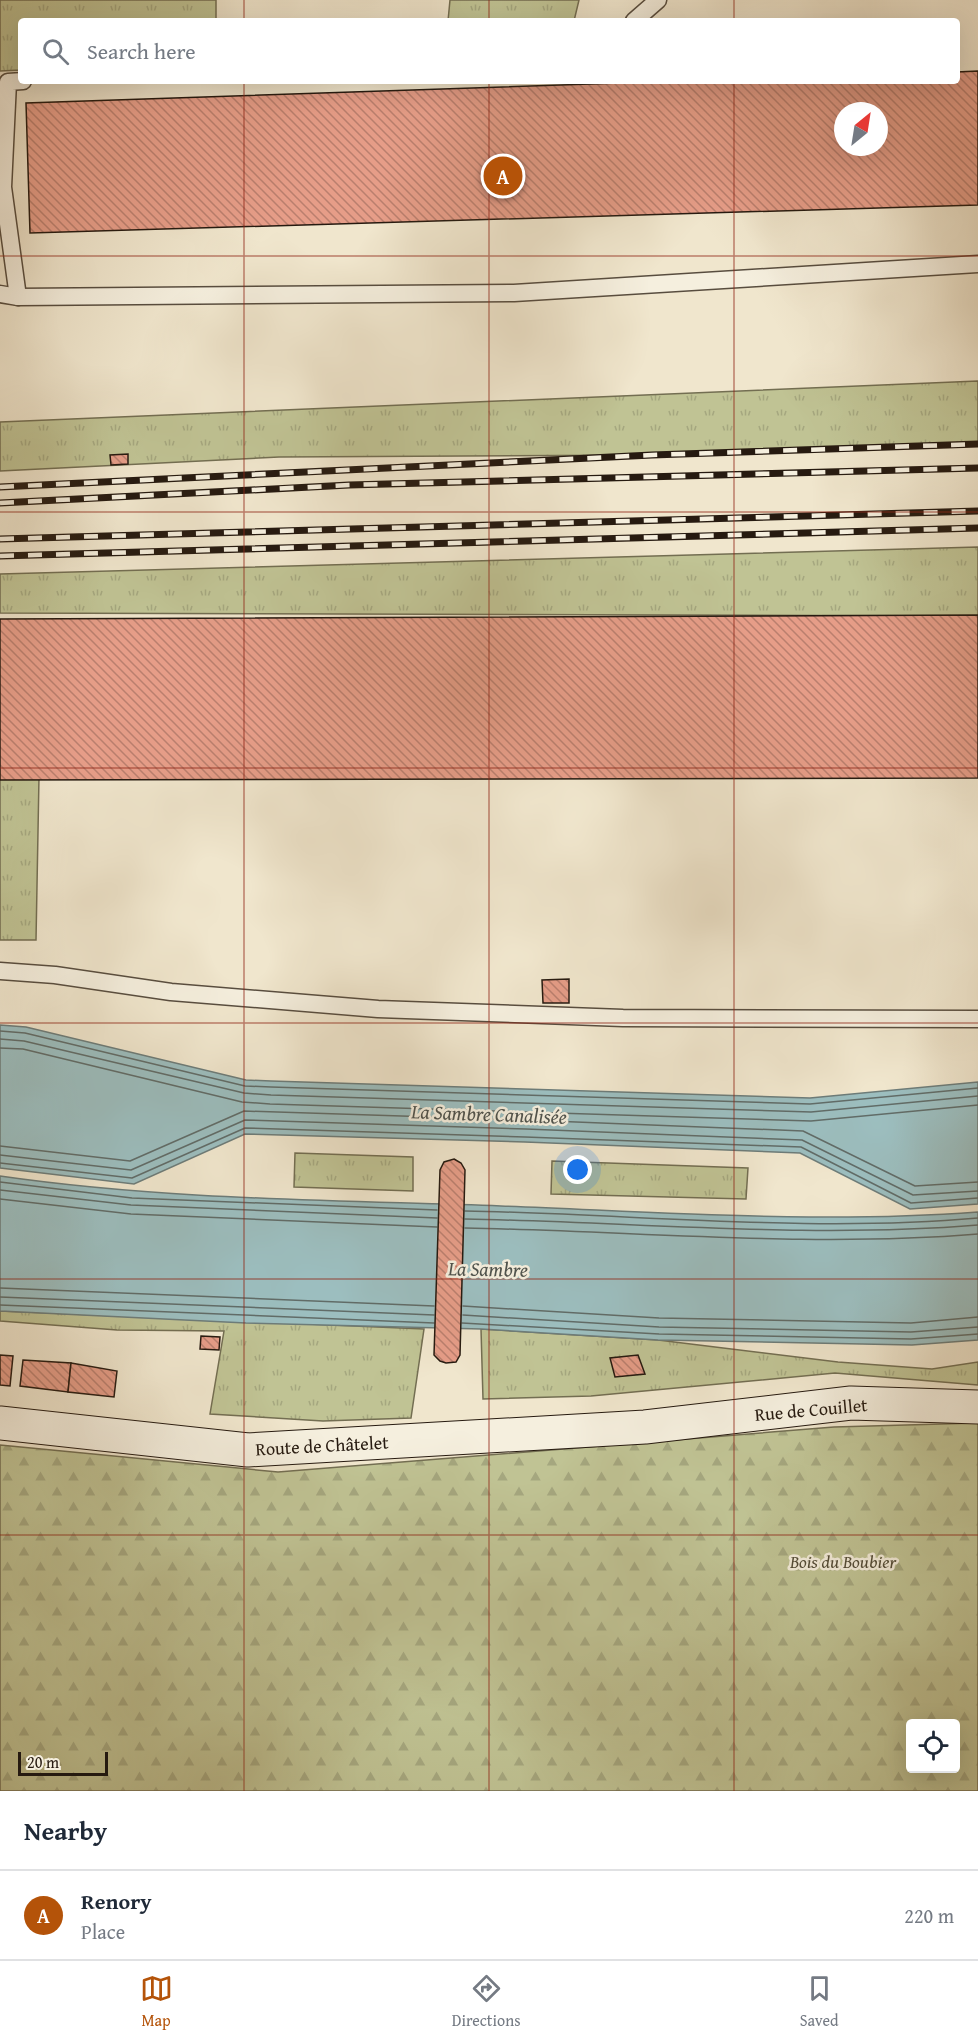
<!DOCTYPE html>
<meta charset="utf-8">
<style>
body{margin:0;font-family:"Gentium Book Plus",serif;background:#f6f6f7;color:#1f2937}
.controls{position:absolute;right:18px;bottom:18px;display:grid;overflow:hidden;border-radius:6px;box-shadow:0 6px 24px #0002}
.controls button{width:54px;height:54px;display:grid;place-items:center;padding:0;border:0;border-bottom:2px solid #e0e1e3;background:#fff;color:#1f2937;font:30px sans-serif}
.compass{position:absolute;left:834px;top:102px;width:54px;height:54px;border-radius:50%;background:#fff;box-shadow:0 6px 24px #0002;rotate:30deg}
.scale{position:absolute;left:18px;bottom:15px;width:90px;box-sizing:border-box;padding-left:6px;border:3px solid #261a10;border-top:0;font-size:16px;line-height:21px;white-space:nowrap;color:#261a10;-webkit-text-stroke:4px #f5efde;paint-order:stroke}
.you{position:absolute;left:578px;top:1170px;width:21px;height:21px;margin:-15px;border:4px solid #fff;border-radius:50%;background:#1a73e8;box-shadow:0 0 0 9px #1a73e833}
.badge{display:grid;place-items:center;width:39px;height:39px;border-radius:50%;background:#b45309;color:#fff;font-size:20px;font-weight:700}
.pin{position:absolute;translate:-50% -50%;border:3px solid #fff;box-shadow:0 2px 6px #0006}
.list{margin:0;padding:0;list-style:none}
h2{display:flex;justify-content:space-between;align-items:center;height:78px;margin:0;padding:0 24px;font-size:26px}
h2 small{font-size:20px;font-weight:400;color:#747a83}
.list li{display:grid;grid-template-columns:39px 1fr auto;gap:18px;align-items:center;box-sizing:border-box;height:90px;padding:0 24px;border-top:2px solid #e0e1e3}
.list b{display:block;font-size:22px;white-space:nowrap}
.list p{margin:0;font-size:20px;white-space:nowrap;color:#747a83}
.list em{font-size:20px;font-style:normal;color:#747a83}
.icon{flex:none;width:33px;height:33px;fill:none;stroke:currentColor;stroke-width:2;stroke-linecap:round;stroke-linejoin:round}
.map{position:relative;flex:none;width:978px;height:1791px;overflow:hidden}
.search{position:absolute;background:#fff;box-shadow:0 6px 24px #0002;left:18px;right:18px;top:18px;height:66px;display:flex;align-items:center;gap:15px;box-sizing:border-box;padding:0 21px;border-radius:6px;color:#747a83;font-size:22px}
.sheet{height:168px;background:#fff}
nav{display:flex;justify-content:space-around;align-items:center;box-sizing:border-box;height:84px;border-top:2px solid #e0e1e3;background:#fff;font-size:16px;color:#747a83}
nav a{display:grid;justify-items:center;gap:3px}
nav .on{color:#b45309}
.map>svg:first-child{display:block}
.grass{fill:url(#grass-tufts);stroke:#736e52;stroke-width:1.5}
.forest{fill:url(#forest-firs);stroke:#736e52;stroke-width:1.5;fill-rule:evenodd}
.water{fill:#9cbebf;stroke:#6d7c79;stroke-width:1.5}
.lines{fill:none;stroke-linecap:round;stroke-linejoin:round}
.shore{stroke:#616c68;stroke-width:1.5}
.building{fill:url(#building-back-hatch);stroke:#261a10;stroke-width:1.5;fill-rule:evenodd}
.lane-casing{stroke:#584d3f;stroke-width:19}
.secondary-casing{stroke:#261a10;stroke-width:35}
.lane{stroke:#f5efde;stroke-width:16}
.secondary{stroke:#f5efde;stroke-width:33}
.rail-casing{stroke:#261a10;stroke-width:7}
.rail{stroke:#f5efde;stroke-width:4.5;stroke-dasharray:14;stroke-linecap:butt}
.grid{fill:none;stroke:#8f2418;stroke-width:1.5;stroke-opacity:0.55}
.labels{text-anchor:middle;stroke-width:5;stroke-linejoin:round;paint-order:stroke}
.street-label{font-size:18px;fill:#261a10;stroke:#f5efde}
.park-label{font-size:18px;font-style:italic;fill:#544d38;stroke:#f5efde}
.water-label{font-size:20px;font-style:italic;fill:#4f534d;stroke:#f5efde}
</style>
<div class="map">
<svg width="978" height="1791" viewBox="0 0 978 1791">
<defs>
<pattern id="grass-tufts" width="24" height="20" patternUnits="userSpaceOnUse" patternTransform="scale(1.5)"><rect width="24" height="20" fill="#c0c394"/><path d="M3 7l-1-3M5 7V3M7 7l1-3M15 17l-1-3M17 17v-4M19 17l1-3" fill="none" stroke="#a5a77f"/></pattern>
<pattern id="forest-firs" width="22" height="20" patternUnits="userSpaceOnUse" patternTransform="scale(1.5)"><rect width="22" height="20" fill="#c0c394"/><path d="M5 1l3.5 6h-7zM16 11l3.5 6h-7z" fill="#a5a77f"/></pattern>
<pattern id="building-back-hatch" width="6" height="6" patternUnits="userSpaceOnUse" patternTransform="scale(1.5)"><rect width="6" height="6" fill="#e69d88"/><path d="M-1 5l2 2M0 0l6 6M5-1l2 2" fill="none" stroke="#ba7f6e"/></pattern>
</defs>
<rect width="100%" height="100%" fill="#f0e6cd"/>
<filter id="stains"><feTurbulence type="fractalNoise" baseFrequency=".00333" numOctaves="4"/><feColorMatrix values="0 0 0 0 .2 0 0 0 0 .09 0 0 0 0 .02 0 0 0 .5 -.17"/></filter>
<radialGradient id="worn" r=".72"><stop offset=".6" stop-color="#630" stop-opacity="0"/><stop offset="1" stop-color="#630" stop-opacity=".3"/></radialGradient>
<g class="grass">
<path d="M0,0H216V21H21V70L0,71Z"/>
<path d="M450,0H579L574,21H448Z"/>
<path d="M978,381V442L652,455L279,457L0,471V422Z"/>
<path d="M978,547V616L0,613V574Z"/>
<path d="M0,777H39L36,940H0Z"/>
<path d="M295,1153L413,1157V1191L294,1187Z"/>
<path d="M552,1161L748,1168L746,1199L551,1194Z"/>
<path d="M0,1311L424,1329L411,1418L323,1421L210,1414L224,1331L117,1330L0,1321Z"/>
<path d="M481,1329L658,1340L838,1362L932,1369L978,1362V1385L835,1373L591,1396L483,1399Z"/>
</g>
<path class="forest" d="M978,1423V1791H0V1445L278,1472L834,1427ZM910,1724H956V1768H910Z"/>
<g class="water">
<path d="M0,1025L26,1027L246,1080L271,1081L810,1098L978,1082V1204L910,1209L800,1153L525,1142L245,1134L134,1184L0,1168Z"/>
<path d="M0,1176C166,1200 334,1200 501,1206C660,1212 819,1224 978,1212V1340L912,1345L658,1340L481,1329L246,1323L0,1311Z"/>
</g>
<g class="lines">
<g class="shore">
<path d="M0,1031L25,1033L245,1086L271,1087L810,1104L978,1088"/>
<path d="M0,1039L24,1041L244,1093L271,1095L811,1112L978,1096"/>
<path d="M0,1048L23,1049L242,1102L270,1104L811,1121L978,1105"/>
<path d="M0,1146L130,1161L244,1111L526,1120L803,1131L915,1186L978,1182"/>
<path d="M0,1155L131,1170L245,1120L526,1129L802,1140L913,1195L978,1191"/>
<path d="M0,1163L132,1178L245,1128L525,1137L801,1147L911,1203L978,1198"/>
<path d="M0,1182L132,1198L437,1210"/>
<path d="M0,1190L131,1205L437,1218"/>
<path d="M0,1199L131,1214L437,1227"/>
<path d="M465,1211C636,1214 808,1233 978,1218"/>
<path d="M465,1219C636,1222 807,1239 978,1225"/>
<path d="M465,1228C636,1231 807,1248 978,1234"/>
<path d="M0,1288L434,1306"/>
<path d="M0,1297L434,1315"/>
<path d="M0,1305L434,1323"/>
<path d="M463,1306L659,1318L911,1323L978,1317"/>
<path d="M463,1315L659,1327L911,1332L978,1327"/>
<path d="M462,1323L659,1334L911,1339L978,1334"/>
</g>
</g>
<g class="building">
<path d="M978,71V205L30,233L26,103L680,81H957V72ZM843,111H879V147H843Z"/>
<path d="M128,454V464L111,465L110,455Z"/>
<path d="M978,615V778L0,780V619Z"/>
<path d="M569,979V1003H543L542,980Z"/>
<path d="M454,1159L461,1163L465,1170L460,1355L456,1362L446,1363L440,1361L434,1355L440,1170L444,1162Z"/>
<path d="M201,1336L220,1337L219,1350L200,1349Z"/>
<path d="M0,1355L13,1356L10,1386L0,1385Z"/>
<path d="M638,1355L645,1374L615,1377L610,1358Z"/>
<path d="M23,1360L71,1363L68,1392L20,1386Z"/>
<path d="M71,1363L117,1371L114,1397L68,1392Z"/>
</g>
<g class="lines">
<g class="lane-casing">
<g id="lane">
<path d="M634,21L658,0"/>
<path d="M0,294L18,297L514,293L978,264"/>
<path d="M18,297L3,187L8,82L23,81"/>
<path d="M0,971L55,975L171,992L378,1009L623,1018L978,1019"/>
</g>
</g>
<g class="secondary-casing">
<path id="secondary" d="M0,1423L248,1450L645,1427L851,1403L978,1407"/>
</g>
<use href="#lane" class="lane"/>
<use href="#secondary" class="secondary"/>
<g class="rail-casing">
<g id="rail">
<path d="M0,487L652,455L978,444"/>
<path d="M0,503L349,485L978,468"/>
<path d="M0,539L978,511"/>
<path d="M0,556L978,528"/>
</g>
</g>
<use href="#rail" class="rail"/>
</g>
<path class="grid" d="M244,0V21M489,0V21M734,0V21M244,81V1791M489,81V1791M734,81V1791M0,256H978M0,512H978M0,768H978M0,1023H978M0,1279H978M0,1535H978"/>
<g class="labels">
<g class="street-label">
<text transform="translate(811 1410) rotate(-5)" y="6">Rue de Couillet</text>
<text transform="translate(322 1446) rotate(-3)" y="6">Route de Châtelet</text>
</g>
<g class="park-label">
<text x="843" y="1568">Bois du Boubier</text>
</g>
<g class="water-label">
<text transform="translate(489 1114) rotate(2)" y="7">La Sambre Canalisée</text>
<text transform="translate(488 1269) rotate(1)" y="7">La Sambre</text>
</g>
</g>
<rect width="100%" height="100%" filter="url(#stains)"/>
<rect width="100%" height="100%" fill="url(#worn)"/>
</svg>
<div class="controls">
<button><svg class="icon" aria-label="locate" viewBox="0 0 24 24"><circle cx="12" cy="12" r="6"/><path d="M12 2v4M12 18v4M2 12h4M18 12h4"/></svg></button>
</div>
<svg class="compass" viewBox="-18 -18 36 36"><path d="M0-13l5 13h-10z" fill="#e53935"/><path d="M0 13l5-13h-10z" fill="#747a83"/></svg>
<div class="scale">20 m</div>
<div class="you"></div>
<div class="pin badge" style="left:503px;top:176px">A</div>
<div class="search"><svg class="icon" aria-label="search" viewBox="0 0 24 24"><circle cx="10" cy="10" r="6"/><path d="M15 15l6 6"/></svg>Search here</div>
</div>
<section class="sheet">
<h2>Nearby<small></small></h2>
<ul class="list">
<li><span class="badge">A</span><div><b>Renory</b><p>Place</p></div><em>220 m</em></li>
</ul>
</section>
<nav>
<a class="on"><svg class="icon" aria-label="map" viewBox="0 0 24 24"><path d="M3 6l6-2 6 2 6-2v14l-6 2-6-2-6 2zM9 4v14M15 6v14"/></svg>Map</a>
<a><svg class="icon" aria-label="directions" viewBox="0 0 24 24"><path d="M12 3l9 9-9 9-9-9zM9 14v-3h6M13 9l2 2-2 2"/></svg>Directions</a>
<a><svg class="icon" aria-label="saved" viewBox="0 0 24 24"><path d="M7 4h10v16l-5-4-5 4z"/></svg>Saved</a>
</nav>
